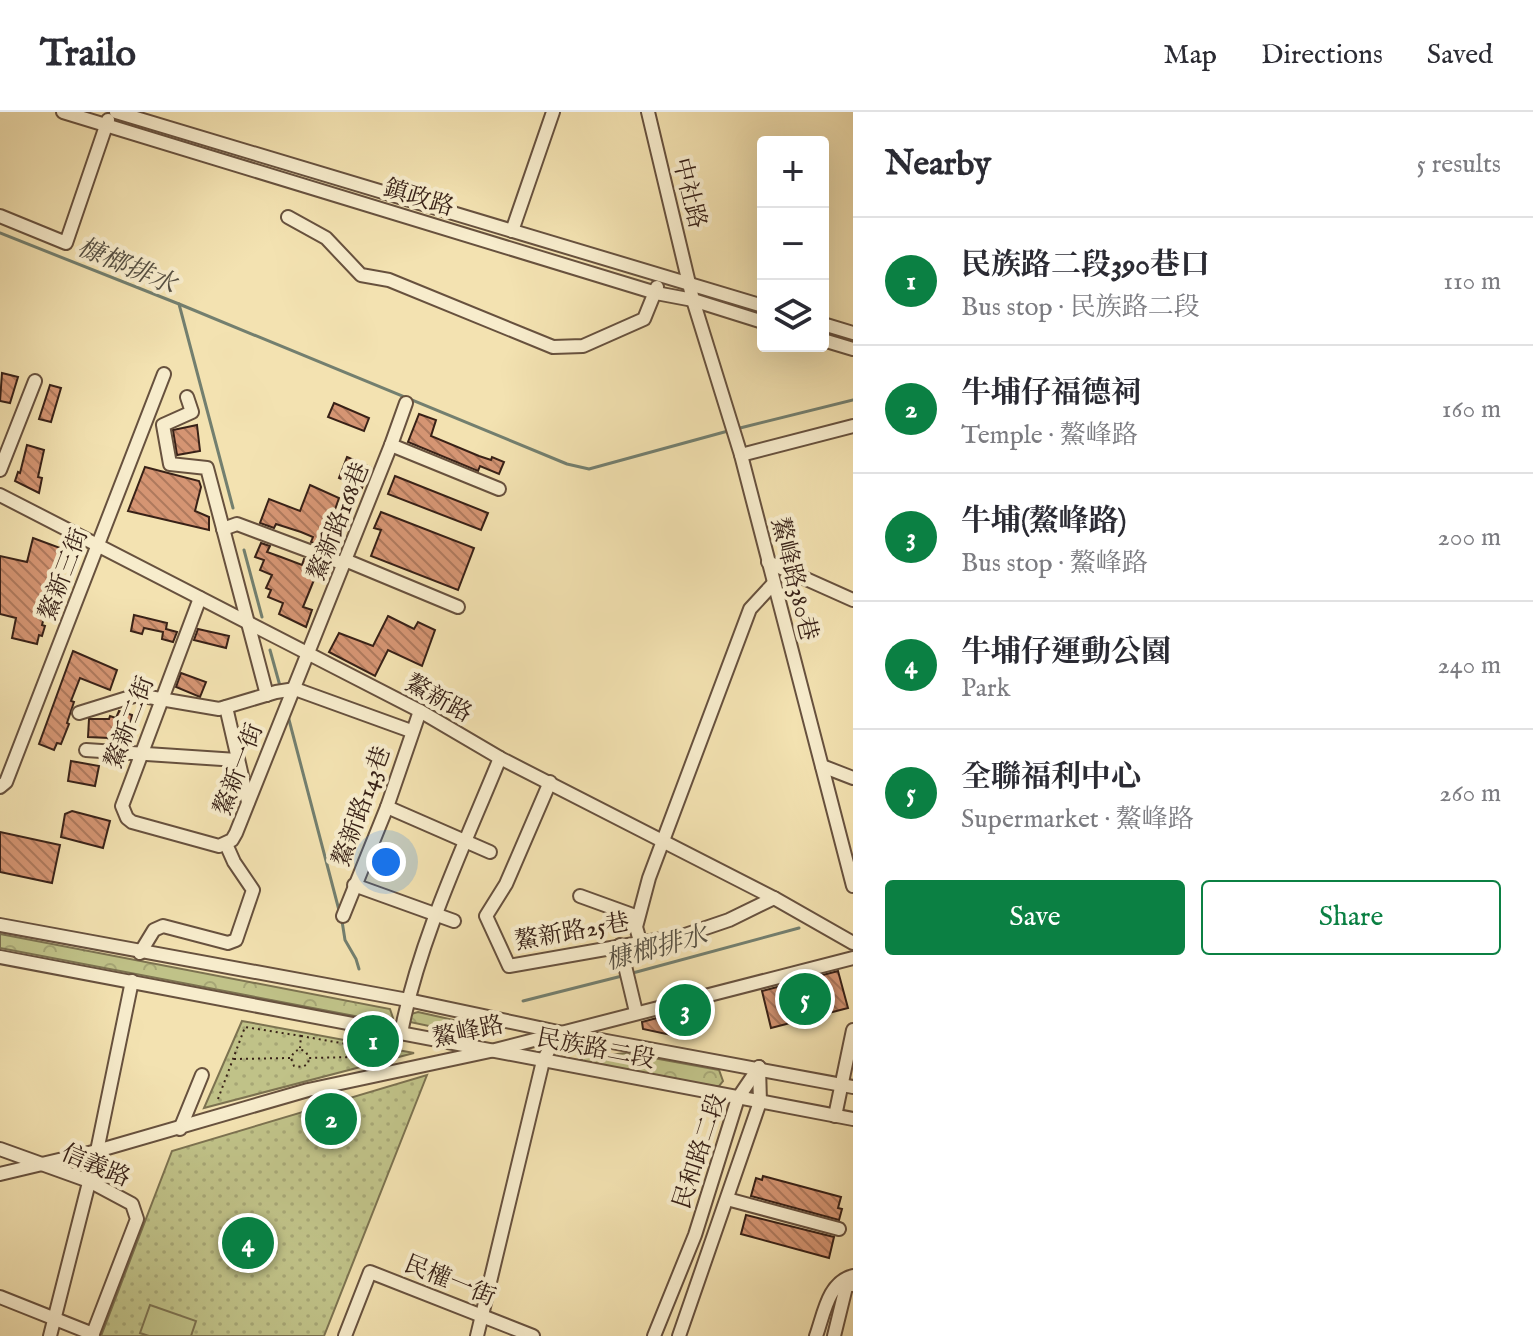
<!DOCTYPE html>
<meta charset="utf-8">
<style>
body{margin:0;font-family:"IM FELL English","Noto Serif TC",serif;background:#f7f7f7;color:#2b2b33}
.controls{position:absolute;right:24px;top:24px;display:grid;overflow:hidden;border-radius:8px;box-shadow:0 8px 32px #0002}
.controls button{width:72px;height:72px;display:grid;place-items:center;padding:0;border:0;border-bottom:2px solid #e1e1e2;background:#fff;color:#2b2b33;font:40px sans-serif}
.you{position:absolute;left:386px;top:750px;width:28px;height:28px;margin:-20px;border:6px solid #fff;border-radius:50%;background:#1a73e8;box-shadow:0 0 0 12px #1a73e833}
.badge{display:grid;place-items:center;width:52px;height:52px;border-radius:50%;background:#0b8043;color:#fff;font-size:26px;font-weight:700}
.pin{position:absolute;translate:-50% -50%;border:4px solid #fff;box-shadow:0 2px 8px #0006}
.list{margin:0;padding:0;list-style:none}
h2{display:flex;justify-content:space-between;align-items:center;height:104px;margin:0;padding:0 32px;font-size:34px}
h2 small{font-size:26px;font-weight:400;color:#7c7c81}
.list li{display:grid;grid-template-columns:52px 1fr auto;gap:24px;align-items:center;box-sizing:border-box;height:128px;padding:0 32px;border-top:2px solid #e1e1e2}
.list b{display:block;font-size:30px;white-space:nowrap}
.list p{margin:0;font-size:26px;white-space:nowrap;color:#7c7c81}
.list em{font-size:26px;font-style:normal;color:#7c7c81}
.actions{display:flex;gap:16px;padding:24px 32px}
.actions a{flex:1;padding:18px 0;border:2px solid #0b8043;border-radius:8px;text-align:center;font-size:28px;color:#0b8043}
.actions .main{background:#0b8043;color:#fff}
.icon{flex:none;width:44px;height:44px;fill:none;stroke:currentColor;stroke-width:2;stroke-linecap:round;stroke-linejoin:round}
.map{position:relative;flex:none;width:853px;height:1224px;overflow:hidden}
header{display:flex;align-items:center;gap:48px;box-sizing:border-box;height:112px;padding:0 40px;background:#fff;border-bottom:2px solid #e1e1e2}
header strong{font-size:38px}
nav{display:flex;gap:44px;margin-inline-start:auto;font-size:28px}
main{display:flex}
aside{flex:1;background:#fff}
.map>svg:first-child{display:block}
.green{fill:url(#green-dots);stroke:#7c7250;stroke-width:2}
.forest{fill:url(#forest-crowns);stroke:#7c7250;stroke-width:2}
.pitch{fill:#c0c288;stroke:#7c7250;stroke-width:2}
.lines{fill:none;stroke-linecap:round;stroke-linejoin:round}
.stream{stroke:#737f6f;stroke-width:3}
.building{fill:url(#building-back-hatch);stroke:#382117;stroke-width:2}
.minor-casing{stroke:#67513e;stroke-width:16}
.path{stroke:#382117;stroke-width:2;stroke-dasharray:2 4;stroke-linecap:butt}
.minor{stroke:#f7eccc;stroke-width:12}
.labels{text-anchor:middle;stroke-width:8;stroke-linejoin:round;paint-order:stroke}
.street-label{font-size:24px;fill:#382117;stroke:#f7eccc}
.water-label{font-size:26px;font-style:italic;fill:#565043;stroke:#f7eccc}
</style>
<header>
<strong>Trailo</strong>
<nav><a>Map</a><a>Directions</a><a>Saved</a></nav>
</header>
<main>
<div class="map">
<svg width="853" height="1224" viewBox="0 0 853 1224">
<defs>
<pattern id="green-dots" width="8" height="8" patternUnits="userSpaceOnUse" patternTransform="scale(2)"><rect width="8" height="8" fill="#c0c288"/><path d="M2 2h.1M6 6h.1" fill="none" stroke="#a6a675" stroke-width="1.8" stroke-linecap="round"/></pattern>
<pattern id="forest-crowns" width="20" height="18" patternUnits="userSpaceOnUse" patternTransform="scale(2)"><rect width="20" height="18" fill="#c0c288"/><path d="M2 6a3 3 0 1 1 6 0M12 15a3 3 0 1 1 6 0" fill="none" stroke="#a6a675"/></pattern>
<pattern id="building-back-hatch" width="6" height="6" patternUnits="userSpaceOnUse" patternTransform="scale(2)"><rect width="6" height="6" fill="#d59573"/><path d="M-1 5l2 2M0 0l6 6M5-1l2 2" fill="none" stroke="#ae795d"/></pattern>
</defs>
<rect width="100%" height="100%" fill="#f3e2b1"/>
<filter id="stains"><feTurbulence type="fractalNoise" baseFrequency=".0025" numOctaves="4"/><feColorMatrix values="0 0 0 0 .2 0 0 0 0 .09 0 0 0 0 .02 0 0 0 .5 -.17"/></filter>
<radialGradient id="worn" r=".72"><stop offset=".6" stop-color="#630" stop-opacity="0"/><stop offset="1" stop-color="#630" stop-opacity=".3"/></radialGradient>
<g class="green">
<path d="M242,909L414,941L204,996Z"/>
<path d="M427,963L324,1224H101L172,1039Z"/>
</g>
<g class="forest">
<path d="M0,822L390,897L393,906L386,910L0,836Z"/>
<path d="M418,900L476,913L474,921H462L410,910L411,902Z"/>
<path d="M584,939L608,943L626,941L719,958L723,969L719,974L714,975L586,950L581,948Z"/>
</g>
<path class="pitch" d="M150,1193L196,1209L191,1224H149L140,1221Z"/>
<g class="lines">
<g class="stream">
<path d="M0,121L179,192L233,396"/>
<path d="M179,192L567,352L589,357L728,319"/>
<path d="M740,316L853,288"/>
<path d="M244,438L262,505"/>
<path d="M270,538L280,574"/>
<path d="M288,604L340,802"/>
<path d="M342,809L345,828L356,847L359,857"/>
<path d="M629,862L799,816"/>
<path d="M523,889L622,864"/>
</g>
</g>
<g class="building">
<path d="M2,261L18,265L10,291L0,289Z"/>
<path d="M50,273L61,276L51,310L39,307Z"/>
<path d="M334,291L369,306L364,319L328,305Z"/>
<path d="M419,302L436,308L431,324L479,344L491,348L492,345L504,350L499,362L480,354L478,359L408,330Z"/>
<path d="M197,313L200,339L177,343L173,318Z"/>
<path d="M27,333L44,338L38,365L42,366L39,381L15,369L18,360L20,361Z"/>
<path d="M347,345L370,355L362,376L339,366Z"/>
<path d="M145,355L199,369L201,375L195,399L209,405V418L128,399Z"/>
<path d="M395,364L488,401L481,418L388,382Z"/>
<path d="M310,373L339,386L331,409L337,412L327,436L311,430L313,425L301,420L276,412L274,416L260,411L269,387L300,399Z"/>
<path d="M381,400L474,436L458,478L371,444L381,418L374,416Z"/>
<path d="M33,426L63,437L42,513L45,514L42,524L39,523L37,532L12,526L16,506L0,502V444L27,450Z"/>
<path d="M261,431L270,434L267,440L281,445L302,453L304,447L320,453L303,495L312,498L306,515L279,502L283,491L268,485L271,478L266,476L272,463L260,458L264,448L255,445Z"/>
<path d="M134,503L167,511L166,517L177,520L173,530L162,527L163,520L144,516L142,522L131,519Z"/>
<path d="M388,504L414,517L418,510L435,518L422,554L388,538L375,564L329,540L339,521L373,534Z"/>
<path d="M198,517L229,524L226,536L194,528Z"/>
<path d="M73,539L117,558L110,578L80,566L71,589L74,590L67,611L69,612L61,632L57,631L54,638L39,632Z"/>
<path d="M181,561L206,570L200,585L176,575Z"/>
<path d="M119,599L132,603L127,632L108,630L109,626L88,625L89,607H109L110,604L116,606Z"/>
<path d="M71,649L99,654L95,674L68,669Z"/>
<path d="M72,699L110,709L103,736L61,725L65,702Z"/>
<path d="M0,720L60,733L52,771L0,760Z"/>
<path d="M838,859L848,896L771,916L762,879Z"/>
<path d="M668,903L671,923L643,917L642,910Z"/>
<path d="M341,991L347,1015L320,1022L314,999Z"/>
<path d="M763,1064L841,1085L838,1096L842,1097L839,1108L751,1084L756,1066L762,1068Z"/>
<path d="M746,1103L834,1125L829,1146L741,1122Z"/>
</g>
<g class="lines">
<g class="minor-casing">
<g id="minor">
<path d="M63,0L656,181L693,188L763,210"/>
<path d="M116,0L763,194"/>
<path d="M648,0L693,188L741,343L853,774"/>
<path d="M0,104L66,131L108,8"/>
<path d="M288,105L326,126L361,163L389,168L553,235L583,234L644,207L657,175"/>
<path d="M512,119L553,0"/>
<path d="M823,212L853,221"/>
<path d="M823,228L853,237"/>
<path d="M187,285L192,300L163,313L170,352L207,356L267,583"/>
<path d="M391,333L499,377"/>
<path d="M741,343L853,314"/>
<path d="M0,358L35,269"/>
<path d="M0,383L420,599L500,646L774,786L853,831"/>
<path d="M223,417L237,412L344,452"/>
<path d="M345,448L458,495"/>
<path d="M768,450L853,488"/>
<path d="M200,486L122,694L127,706L132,710L219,734L232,728L236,721L391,333L406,291"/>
<path d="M226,595L248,690"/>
<path d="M79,601L137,583L219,597L276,580L295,577L411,619"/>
<path d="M86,638L237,648"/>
<path d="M822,654L853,666"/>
<path d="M550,670L506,772L486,804L509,854L685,823L729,808L774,786"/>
<path d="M0,675L6,670L164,262"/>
<path d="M387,695L490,740"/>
<path d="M354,773L454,809"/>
<path d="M580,784L638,805"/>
<path d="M343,804L387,695L420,599"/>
<path d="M0,813L408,888L558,920L853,975"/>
<path d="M640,829L636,815L649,766L750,497L773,472"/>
<path d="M620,833L636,900"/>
<path d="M140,841L154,818L163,814L228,831L236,828L253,778L234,750L226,732"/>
<path d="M0,845L853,1007"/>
<path d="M401,921C419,828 464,734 500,646"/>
<path d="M835,1004L853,918"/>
<path d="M180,1017L202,963"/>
<path d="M0,1037L89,1069L132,1092L137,1107L92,1224"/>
<path d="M0,1062L97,1039L308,978L495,938L853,846"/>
<path d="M727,1087L839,1117"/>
<path d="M0,1185L93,1222"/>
<path d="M50,1224L97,1039L132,869"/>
<path d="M345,1224L370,1160L533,1224"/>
<path d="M477,1224L543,949L558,920"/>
<path d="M654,1224L695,1123L738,986L759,955"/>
<path d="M679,1224L760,990L759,955"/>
<path d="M816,1224C824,1202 828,1170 853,1164"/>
<path d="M834,1224L847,1171L853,1173"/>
</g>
</g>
<g class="path">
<path d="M301,924L352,933L355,945L309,946L306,940L300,937L294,940L291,946L294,954L302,955L308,952L309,946"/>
<path d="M234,947L291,946"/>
<path d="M218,987L245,915L301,924L300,936"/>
</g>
<use href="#minor" class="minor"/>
</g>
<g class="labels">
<g class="street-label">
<text transform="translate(690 81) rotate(76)" y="8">中社路</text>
<text transform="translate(419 85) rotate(17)" y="8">鎮政路</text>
<text transform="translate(338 409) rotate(-68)" y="8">鰲新路168巷</text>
<text transform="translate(63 462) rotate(-69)" y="8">鰲新三街</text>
<text transform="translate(795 467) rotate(76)" y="8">鰲峰路380巷</text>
<text transform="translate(439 586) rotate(29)" y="8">鰲新路</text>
<text transform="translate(129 610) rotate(-69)" y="8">鰲新二街</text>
<text transform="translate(238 657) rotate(-69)" y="8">鰲新一街</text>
<text transform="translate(361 694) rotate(-70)" y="8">鰲新路143巷</text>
<text transform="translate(572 819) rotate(-10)" y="8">鰲新路25巷</text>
<text transform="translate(468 919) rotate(-12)" y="8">鰲峰路</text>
<text transform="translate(596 936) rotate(11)" y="8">民族路二段</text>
<text transform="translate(699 1039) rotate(-72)" y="8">民和路二段</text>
<text transform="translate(96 1053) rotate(23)" y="8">信義路</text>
<text transform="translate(450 1168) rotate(22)" y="8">民權一街</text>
</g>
<g class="water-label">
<text transform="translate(127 153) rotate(23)" y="9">槺榔排水</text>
<text transform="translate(656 835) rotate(-15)" y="9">槺榔排水</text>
</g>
</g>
<rect width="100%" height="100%" filter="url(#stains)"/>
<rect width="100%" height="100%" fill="url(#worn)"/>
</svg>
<div class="controls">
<button>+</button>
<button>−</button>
<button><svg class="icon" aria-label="layers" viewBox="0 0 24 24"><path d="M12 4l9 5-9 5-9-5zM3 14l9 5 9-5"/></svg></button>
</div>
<div class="you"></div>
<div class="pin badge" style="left:373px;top:929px">1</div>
<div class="pin badge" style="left:331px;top:1007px">2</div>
<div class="pin badge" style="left:685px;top:898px">3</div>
<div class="pin badge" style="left:248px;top:1131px">4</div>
<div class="pin badge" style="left:805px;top:887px">5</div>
</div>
<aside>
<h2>Nearby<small>5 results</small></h2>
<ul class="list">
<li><span class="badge">1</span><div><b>民族路二段390巷口</b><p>Bus stop · 民族路二段</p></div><em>110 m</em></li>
<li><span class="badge">2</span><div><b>牛埔仔福德祠</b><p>Temple · 鰲峰路</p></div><em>160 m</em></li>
<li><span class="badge">3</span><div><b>牛埔(鰲峰路)</b><p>Bus stop · 鰲峰路</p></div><em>200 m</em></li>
<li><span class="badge">4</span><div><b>牛埔仔運動公園</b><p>Park</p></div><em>240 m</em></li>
<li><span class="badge">5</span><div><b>全聯福利中心</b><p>Supermarket · 鰲峰路</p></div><em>260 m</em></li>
</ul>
<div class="actions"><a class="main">Save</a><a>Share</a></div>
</aside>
</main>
